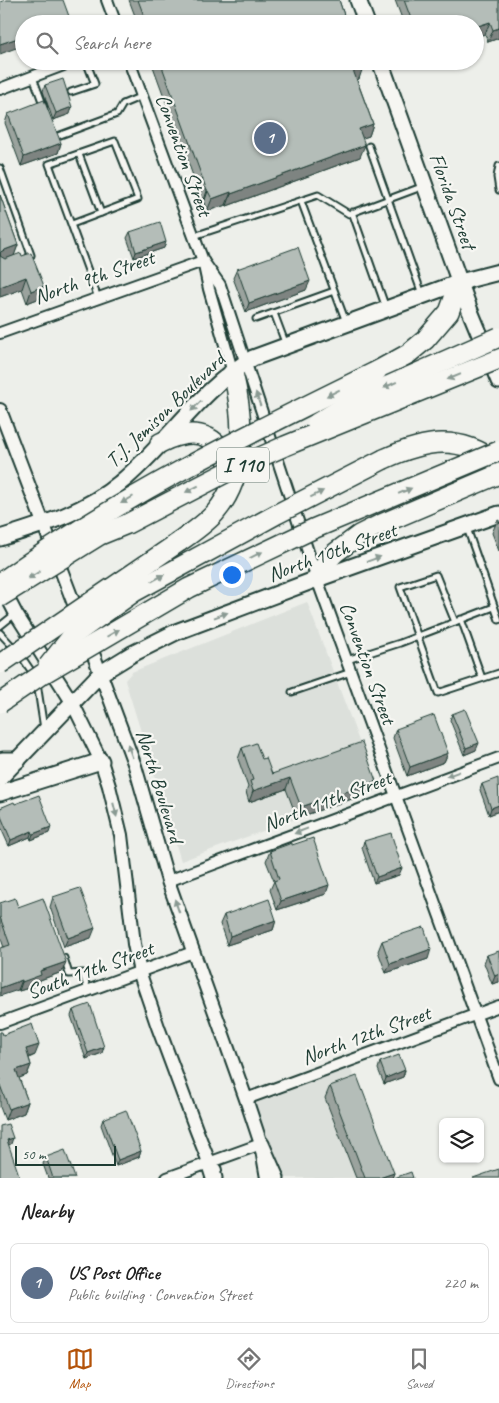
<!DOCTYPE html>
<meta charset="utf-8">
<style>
body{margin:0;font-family:Caveat,sans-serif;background:#f6f6f6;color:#222}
.controls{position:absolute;right:15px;bottom:15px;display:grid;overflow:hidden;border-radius:8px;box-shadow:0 1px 4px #0004}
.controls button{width:45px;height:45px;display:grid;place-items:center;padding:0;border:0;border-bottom:1px solid #e0e0e0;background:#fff;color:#222;font:25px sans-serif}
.scale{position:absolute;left:15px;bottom:12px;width:101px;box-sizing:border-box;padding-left:5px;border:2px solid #1f3d34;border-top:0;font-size:14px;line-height:18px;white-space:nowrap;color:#1f3d34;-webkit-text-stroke:4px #f6f6f2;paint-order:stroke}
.you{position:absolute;left:231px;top:574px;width:18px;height:18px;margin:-12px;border:4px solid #fff;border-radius:50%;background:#1a73e8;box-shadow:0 0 0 8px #1a73e833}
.badge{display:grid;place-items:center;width:32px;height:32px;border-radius:50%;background:#b45309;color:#fff;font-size:16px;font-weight:700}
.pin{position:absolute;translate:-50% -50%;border:2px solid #fff;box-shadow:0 1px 5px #0006}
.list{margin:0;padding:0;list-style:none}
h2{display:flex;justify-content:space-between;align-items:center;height:65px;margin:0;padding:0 20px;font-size:21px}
h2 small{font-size:16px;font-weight:400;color:#767676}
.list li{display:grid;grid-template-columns:32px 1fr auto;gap:15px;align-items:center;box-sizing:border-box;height:80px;margin:0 10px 10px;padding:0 10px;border:1px solid #e0e0e0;border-radius:8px}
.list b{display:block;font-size:19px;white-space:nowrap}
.list p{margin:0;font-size:16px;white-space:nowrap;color:#767676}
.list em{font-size:16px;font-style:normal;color:#767676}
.icon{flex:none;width:28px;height:28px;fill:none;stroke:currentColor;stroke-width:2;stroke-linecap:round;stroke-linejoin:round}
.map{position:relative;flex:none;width:499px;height:1178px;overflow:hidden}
.search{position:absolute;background:#fff;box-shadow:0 1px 4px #0004;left:15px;right:15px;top:15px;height:55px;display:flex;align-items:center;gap:12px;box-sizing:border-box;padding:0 18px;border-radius:28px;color:#767676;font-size:19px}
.sheet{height:155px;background:#fff}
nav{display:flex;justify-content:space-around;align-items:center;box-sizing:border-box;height:70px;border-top:1px solid #e0e0e0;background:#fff;font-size:14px;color:#767676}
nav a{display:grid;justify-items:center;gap:2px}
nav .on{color:#b45309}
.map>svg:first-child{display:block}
.built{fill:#dce0db}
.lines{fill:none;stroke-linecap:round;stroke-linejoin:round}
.service-casing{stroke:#1f3d34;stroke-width:9}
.minor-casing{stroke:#1f3d34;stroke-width:14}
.tertiary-casing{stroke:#1f3d34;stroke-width:16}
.secondary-casing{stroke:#1f3d34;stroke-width:19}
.motorway-casing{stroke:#1f3d34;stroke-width:22}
.service{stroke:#f6f6f2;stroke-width:5}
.minor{stroke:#f6f6f2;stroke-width:10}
.tertiary{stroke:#f6f6f2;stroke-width:12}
.secondary{stroke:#f6f6f2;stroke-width:15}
.motorway{stroke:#f6f6f2;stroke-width:19}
.motorway-bridge-casing{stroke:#1f3d34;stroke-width:22;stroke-linecap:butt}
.motorway-bridge{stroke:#f6f6f2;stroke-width:19}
.wall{fill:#9ba39e;stroke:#1f3d34}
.shaded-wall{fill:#7e8481;stroke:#1f3d34}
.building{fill:#b4bdb8;stroke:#1f3d34}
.oneway{fill:#8a9a93}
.labels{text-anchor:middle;stroke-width:4.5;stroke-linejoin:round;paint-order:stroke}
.shield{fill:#f6f6f2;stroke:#60746d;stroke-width:1}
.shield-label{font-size:20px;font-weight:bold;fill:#1f3d34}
.street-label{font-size:21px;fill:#1f3d34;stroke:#f6f6f2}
</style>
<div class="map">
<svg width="499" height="1178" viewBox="0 0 499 1178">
<rect width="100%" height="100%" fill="#edefea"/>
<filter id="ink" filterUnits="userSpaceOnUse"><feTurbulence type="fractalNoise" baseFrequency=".02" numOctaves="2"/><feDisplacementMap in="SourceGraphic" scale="10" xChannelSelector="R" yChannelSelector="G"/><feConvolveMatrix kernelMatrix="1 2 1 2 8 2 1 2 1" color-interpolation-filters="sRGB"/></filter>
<g filter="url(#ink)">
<g class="built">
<path d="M307,602L377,789L181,861L125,680L132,672Z"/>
<path d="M348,1061L390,1178H275L246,1099Z"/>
</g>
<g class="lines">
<g class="service-casing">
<g id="service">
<path d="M33,77L44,107"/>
<path d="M71,92L95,84L86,61"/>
<path d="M54,134L55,137L117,114L123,104L142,96"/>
<path d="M369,146L422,294"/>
<path d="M79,154L101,213"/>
<path d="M499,166L497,177L499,190"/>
<path d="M0,168L31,255L29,256"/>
<path d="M301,201L346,322"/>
<path d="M352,212L386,308"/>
<path d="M72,224L138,199L115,141L49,164L98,298"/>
<path d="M194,236L318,195L349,214L424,186"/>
<path d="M274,313L286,345"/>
<path d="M256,319L334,291"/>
<path d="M467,528L499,620"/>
<path d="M461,619L482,678"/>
<path d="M455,622L436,575L400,587L438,693L499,673"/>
<path d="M0,626L15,614"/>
<path d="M0,633L15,649"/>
<path d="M21,656L34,675"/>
<path d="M347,660L400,643L494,607"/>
<path d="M37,683L44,729"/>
<path d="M292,692L351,672"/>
<path d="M64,958L69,974L83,973L88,991"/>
</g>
</g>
<g class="minor-casing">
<g id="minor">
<path d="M107,0L116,24"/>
<path d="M129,61L203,261L209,289L233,373"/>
<path d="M0,89L74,61"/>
<path d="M203,261L220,285L317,579L499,1079"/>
<path d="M0,333L203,261"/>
<path d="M168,881L499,758"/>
<path d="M0,1023L193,952"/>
<path d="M246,1099L499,1006"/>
<path d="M167,1178L261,1144"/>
</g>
</g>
<g class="tertiary-casing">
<g id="tertiary">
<path d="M0,410L79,617"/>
<path d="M2,587L16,614L72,702L101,761L109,786L121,835L134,944L141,977L158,1027L196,1129L209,1162L215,1170"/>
<path d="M88,640L135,766L168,881L246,1099L261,1144L267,1178"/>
</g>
</g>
<g class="secondary-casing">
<g id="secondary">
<path d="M358,0L367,24"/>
<path d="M380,61L470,311L499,381"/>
<path d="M0,538C42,525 86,512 120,483C167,445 200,389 253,358L460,282L499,272"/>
<path d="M0,762L3,760H18"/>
<path d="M0,778L101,673L132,654L176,632L317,579L499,514"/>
<path d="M0,793L101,761"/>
<path d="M261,1144L276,1178"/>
<path d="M209,1162L214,1178"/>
</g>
</g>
<g class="motorway-casing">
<g id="motorway">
<path d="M377,371L408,354L425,340L449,312L460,282"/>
<path d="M160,443C188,429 215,429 228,462"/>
<path d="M384,459C426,440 459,434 498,463"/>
<path d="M179,542C192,533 205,524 215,513C248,475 244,418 233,373"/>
<path d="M317,579L327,561L335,553L359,535L379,525L499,474"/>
</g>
</g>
<use href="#service" class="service"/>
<use href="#minor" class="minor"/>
<use href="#tertiary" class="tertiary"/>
<use href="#secondary" class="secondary"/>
<use href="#motorway" class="motorway"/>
<g class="motorway-bridge-casing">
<g id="motorway-bridge">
<path d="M317,423L354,401L499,337"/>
<path d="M0,583C119,497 246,435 377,371"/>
<path d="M0,597L100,535L127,524L231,470L285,446L499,359"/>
<path d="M0,664L179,542"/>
<path d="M48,666L72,636L134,592L277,514L384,459"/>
<path d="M0,703L41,675L189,588L313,529L499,451"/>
</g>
</g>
<use href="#motorway-bridge" class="motorway-bridge"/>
</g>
<g class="wall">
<path d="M129,0H339L347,24H138Z"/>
<path d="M395,0H499V38L488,42L485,34L475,24H404Z"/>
<path d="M151,61H361L359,79L357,80L373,124L369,136L362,138L360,157L227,206L226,205L207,211L204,203H203Z"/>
<path d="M45,85L70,114L53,120L43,91Z"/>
<path d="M8,114L61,143L58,153L21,166L5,123Z"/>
<path d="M0,195L18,245L14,255L40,298L27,303L22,289L0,297Z"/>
<path d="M130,232L164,248L134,258L127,238Z"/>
<path d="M237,269L306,290L246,312L233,278Z"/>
<path d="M499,520V551L492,533L497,521Z"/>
<path d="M452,714L476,750L464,755L450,720Z"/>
<path d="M396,729L448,753L444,762L407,776L393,738Z"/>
<path d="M242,748L262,759L272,774L372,792L297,818L286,789L249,802L246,792L248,787L238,759Z"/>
<path d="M482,784L499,811L489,815L480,790Z"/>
<path d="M15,804L49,833L31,840L30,837L9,846L0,826V808Z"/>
<path d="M364,841L399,875L374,883L362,848Z"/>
<path d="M292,845L326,894L277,910L270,890L274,881L266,861L270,851Z"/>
<path d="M53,897L91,938L64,947L50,907Z"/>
<path d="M0,903L18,907L62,972L40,980L38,985L19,991L0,936Z"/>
<path d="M224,915L276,920L273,930L227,945L220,924Z"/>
<path d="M382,941L428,959L386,973L378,951Z"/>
<path d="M487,955L499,982L492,984L484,963Z"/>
<path d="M73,1010L102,1053L86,1059L71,1016Z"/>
<path d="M0,1032L35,1055L29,1058L31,1065L27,1075L19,1078L28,1102L24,1113L5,1120L0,1107Z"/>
<path d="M380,1062L405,1070L403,1077L384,1084L378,1069Z"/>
<path d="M330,1086L394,1173L392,1178H356L325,1098Z"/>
<path d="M103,1119L141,1151L139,1157L116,1166L101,1125Z"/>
<path d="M46,1157L75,1178H48L43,1164Z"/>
</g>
<g class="shaded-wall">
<path d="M70,19L68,24H57Z"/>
<path d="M490,22L485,34L475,38V27Z"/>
<path d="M499,28V38L488,42L493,30Z"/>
<path d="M24,36V45L0,54V44Z"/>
<path d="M363,67L359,79L349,82L353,70Z"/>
<path d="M72,107L70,114L53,120L56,113Z"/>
<path d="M373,124L369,136L354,141L359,129Z"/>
<path d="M61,143L58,153L21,166L24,157Z"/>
<path d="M365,145L360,157L227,206L231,194Z"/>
<path d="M207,191H208L204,203H203Z"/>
<path d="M231,192L226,205L207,211L212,199Z"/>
<path d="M166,242L164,248L134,258L136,252Z"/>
<path d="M18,245L14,256L0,261V253L2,251Z"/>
<path d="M26,277L22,289L0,297V287Z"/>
<path d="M310,281L306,290L246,312L249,303Z"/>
<path d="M44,286L40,298L27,303L31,291Z"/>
<path d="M479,743L476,750L464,755L466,748Z"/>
<path d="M448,753L444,762L407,776L410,767Z"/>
<path d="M290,778L286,789L249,802L253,791Z"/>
<path d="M376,781L372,792L297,818L301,807Z"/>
<path d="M499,805V811L489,815L491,808Z"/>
<path d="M51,827L49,833L31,840L33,834Z"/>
<path d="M32,831L30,837L9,846L11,840Z"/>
<path d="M402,868L399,875L374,883L377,877Z"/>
<path d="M329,885L326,894L277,910L281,901Z"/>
<path d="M276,920L273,930L227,945L230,936Z"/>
<path d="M95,928L91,938L64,947L68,938Z"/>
<path d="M431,949L428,959L386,973L390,964Z"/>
<path d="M66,962L62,972L40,980L38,985L19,991L22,982L40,971Z"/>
<path d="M499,974V982L492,984L495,976Z"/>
<path d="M22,980L18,990L0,996V988Z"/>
<path d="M39,1045L35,1055L22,1060L26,1049Z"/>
<path d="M104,1047L102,1053L86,1059L88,1053Z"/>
<path d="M31,1065L27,1075L12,1081L16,1070Z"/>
<path d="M405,1070L403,1077L384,1084L386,1078Z"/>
<path d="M28,1102L24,1113L5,1120L9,1109Z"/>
<path d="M13,1138L11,1144L4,1147L7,1140Z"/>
<path d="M141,1151L139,1157L116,1166L118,1160Z"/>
<path d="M394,1173L392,1178H379Z"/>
</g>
<g class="building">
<path d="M6,0H63L70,19L57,24H24V36L0,44V2Z"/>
<path d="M138,0H339L347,24H147Z"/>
<path d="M404,0H499V28L493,30L490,22L475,27V24H413Z"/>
<path d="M160,61H361L363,67L353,70L373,124L359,129L365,145L231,194V192L212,199L208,191H207Z"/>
<path d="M63,79L72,107L56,113L45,85Z"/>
<path d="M44,100L61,143L24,157L8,114Z"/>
<path d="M0,195L18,245L2,251L0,253V256L5,259L21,253L22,256L31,253L44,286L31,291L26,277L0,287Z"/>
<path d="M160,222L166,242L136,252L130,232Z"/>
<path d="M298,247L310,281L249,303L237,269Z"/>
<path d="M465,709L479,743L466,748L452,714Z"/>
<path d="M434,715L448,753L410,767L396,729Z"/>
<path d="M362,742L376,781L301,807L290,778L253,791L250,781L253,780L242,748L256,743L262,759L266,758L272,774Z"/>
<path d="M498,778L499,805L491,808L482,784Z"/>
<path d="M39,795L51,827L33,834L32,831L11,840L0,814V808L14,802L15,804Z"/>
<path d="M391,833L402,868L377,877L364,841Z"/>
<path d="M313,838L329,885L281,901L274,881L279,879L270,851L292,843V845Z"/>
<path d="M80,888L95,928L68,938L53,897Z"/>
<path d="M15,898L18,907L43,898L66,962L40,971L41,975L22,982V980L0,988V948L10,945L0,917V903Z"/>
<path d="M269,899L276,920L230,936L224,915Z"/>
<path d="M424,927L431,949L390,964L382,941Z"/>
<path d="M499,951V974L495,976L487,955Z"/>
<path d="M90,1004L104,1047L88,1053L73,1010Z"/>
<path d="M32,1024L39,1045L26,1049L31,1065L16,1070L28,1102L9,1109L0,1085V1032H2L3,1035Z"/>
<path d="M399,1055L405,1070L386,1078L380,1062Z"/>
<path d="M357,1076L394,1173L379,1178H365L330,1086Z"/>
<path d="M126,1110L141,1151L118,1160L103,1119Z"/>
<path d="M8,1124L13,1138L7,1140L20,1178H0V1126Z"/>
<path d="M65,1150L75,1178H53L46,1157Z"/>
<path d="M499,1169V1178H473Z"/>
<path d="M411,1172L413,1178H394Z"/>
</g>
<defs><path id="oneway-solid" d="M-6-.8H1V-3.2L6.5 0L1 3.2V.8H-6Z" transform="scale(1.25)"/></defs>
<g class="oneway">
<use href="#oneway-solid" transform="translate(454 377) rotate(158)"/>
<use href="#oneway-solid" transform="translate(390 385) rotate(156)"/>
<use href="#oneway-solid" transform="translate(333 393) rotate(154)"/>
<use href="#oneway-solid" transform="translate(258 399) rotate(-109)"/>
<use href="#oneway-solid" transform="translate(196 406) rotate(134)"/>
<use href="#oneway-solid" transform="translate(192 489) rotate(153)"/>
<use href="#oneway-solid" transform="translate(405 491) rotate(-23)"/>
<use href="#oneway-solid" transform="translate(317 494) rotate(-27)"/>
<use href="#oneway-solid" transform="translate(127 500) rotate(150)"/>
<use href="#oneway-solid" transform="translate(256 555) rotate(-26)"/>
<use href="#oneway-solid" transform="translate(374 559) rotate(-20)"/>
<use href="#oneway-solid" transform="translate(34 575) rotate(148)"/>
<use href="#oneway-solid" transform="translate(158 578) rotate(-29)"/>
<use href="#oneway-solid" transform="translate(221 615) rotate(-20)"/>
<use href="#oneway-solid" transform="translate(113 633) rotate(-30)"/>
<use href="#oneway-solid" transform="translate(130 751) rotate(-110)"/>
<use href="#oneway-solid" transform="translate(453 774) rotate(160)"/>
<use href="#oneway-solid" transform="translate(115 810) rotate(76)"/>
<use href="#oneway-solid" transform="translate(301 831) rotate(159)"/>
<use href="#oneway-solid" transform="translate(177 906) rotate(-109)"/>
</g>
</g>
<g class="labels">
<rect class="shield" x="217" y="447.5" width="52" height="35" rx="4"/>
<g class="shield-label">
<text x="243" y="472">I 110</text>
</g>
<g class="street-label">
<text transform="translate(184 155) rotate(70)" y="7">Convention Street</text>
<text transform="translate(453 201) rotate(70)" y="7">Florida Street</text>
<text transform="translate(94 277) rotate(-19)" y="7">North 9th Street</text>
<text transform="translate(165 410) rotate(-44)" y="7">T.J. Jemison Boulevard</text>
<text transform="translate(332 552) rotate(-20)" y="7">North 10th Street</text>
<text transform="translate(368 663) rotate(70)" y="7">Convention Street</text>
<text transform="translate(160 786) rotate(73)" y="7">North Boulevard</text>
<text transform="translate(327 801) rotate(-21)" y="7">North 11th Street</text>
<text transform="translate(90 970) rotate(-20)" y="7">South 11th Street</text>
<text transform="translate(366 1035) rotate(-20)" y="7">North 12th Street</text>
</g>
</g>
</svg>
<div class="controls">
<button><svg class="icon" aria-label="layers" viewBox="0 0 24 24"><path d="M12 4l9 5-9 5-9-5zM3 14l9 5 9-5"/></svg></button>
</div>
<div class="scale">50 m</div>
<div class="you"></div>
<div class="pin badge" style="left:270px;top:138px;background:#5c6f8a">1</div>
<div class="search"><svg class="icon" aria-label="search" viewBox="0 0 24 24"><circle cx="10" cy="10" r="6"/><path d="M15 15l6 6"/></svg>Search here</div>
</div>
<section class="sheet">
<h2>Nearby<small></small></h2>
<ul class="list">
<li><span class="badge" style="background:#5c6f8a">1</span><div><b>US Post Office</b><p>Public building · Convention Street</p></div><em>220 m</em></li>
</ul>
</section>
<nav>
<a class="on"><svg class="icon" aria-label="map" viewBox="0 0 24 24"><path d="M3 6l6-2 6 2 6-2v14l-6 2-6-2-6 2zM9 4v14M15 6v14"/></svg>Map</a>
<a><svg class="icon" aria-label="directions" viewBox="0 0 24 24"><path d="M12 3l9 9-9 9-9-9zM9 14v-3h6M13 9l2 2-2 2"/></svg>Directions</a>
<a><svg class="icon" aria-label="saved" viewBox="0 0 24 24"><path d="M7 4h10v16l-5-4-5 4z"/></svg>Saved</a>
</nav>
